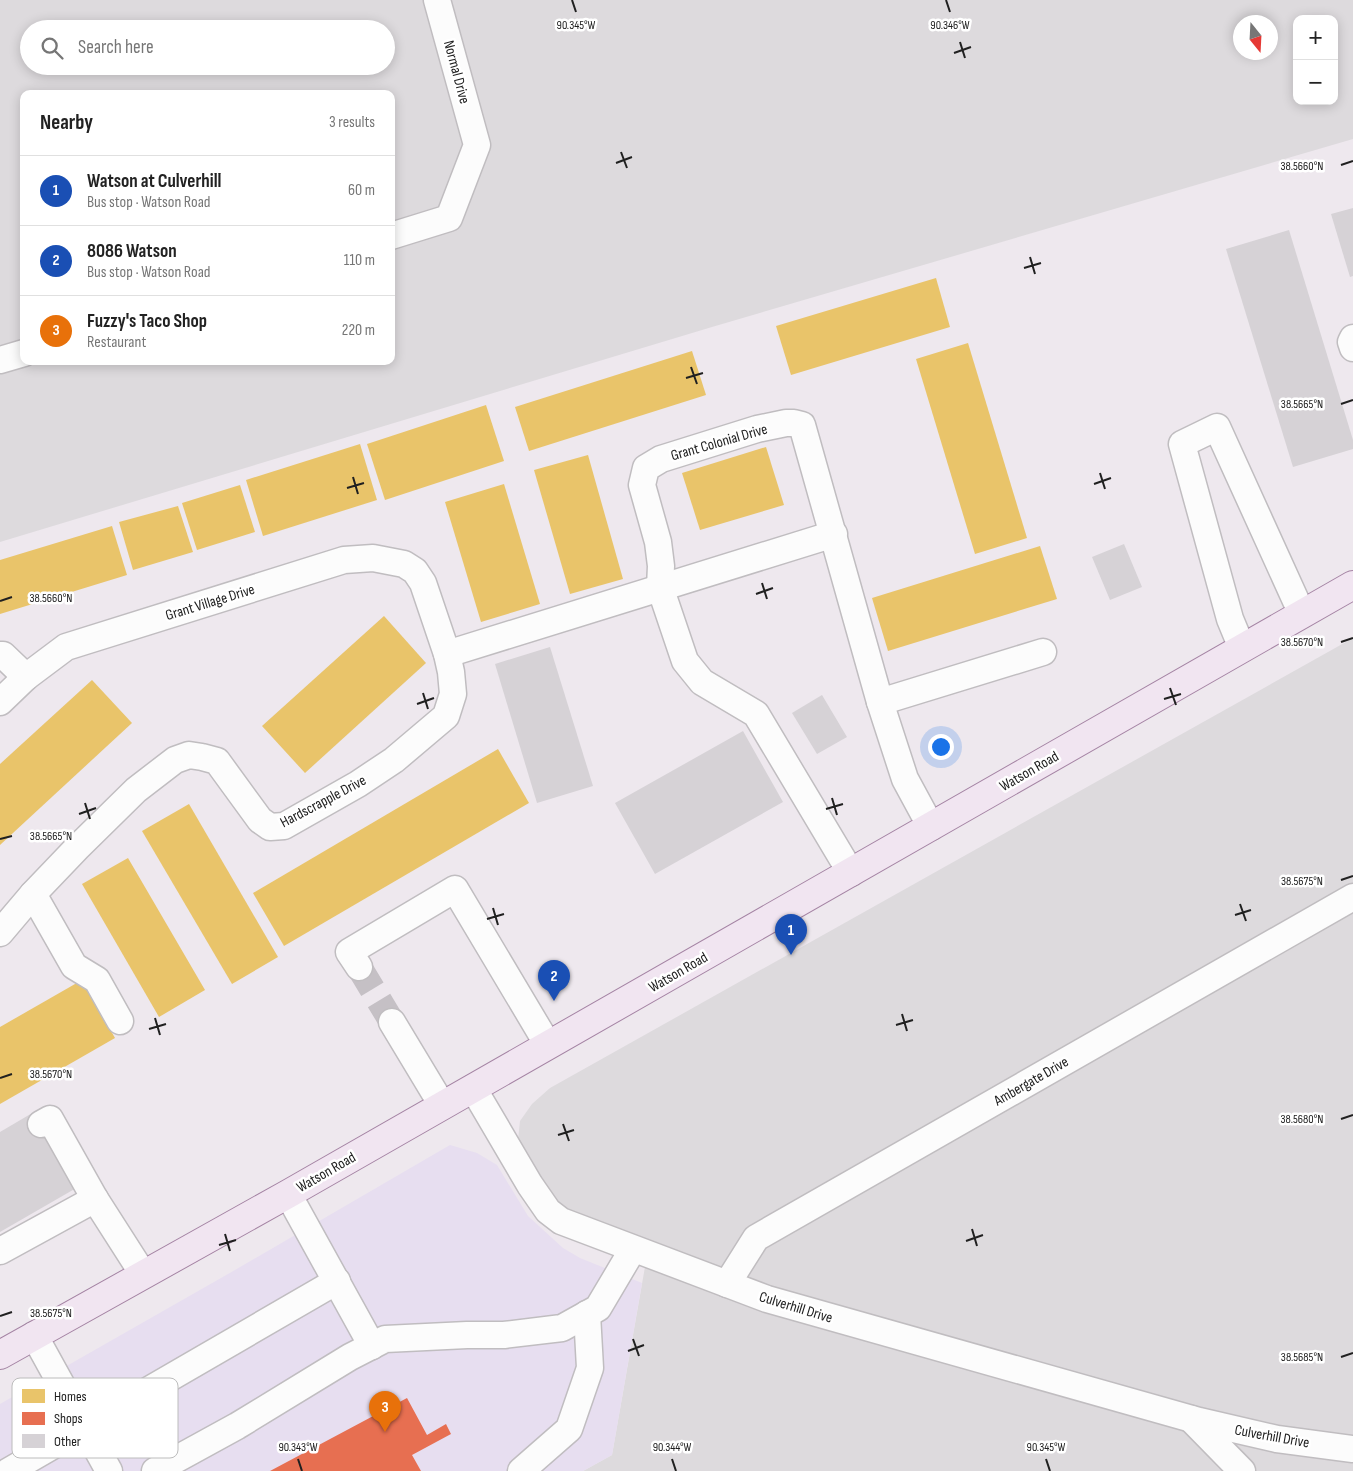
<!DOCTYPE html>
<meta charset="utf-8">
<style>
body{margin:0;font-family:"Sofia Sans Condensed",sans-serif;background:#f2f2f2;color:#222}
.controls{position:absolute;right:15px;top:15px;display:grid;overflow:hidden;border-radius:10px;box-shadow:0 2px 12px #0003}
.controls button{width:45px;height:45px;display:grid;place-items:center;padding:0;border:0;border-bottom:1px solid #e0e0e0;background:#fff;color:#222;font:25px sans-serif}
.compass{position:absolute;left:1233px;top:15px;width:45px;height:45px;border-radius:50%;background:#fff;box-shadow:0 2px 12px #0003;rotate:162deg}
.you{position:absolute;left:940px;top:746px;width:18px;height:18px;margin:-12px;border:4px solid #fff;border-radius:50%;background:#1a73e8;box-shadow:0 0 0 8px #1a73e833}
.badge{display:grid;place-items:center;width:32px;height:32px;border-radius:50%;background:#ea580c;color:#fff;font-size:16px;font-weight:700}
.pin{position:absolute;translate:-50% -41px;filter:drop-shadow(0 1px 2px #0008)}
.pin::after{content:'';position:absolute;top:26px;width:18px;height:15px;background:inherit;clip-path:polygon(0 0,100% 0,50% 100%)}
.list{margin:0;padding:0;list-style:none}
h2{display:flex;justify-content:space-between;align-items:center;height:65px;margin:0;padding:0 20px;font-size:21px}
h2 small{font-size:16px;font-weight:400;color:#767676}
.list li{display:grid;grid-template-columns:32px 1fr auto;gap:15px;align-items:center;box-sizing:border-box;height:70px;padding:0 20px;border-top:1px solid #e0e0e0}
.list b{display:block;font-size:19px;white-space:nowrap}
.list p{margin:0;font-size:16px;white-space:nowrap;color:#767676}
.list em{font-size:16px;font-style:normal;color:#767676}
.icon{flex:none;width:28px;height:28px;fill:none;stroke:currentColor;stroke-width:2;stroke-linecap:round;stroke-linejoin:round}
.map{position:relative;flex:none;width:1353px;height:1471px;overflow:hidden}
.search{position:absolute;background:#fff;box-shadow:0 2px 12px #0003;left:20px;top:20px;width:375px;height:55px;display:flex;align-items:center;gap:12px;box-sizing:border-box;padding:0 18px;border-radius:28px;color:#767676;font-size:19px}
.panel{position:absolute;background:#fff;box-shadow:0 2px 12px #0003;left:20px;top:90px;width:375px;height:275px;border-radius:10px}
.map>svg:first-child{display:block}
.residential{fill:#dddadd;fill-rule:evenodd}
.commercial{fill:#e7def0}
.homes{fill:#e9c46a}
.shops{fill:#e76f51}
.building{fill:#d6d2d6}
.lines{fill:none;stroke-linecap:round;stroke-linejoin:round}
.minor-tunnel{stroke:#c5c0c5;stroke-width:26;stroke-dasharray:26 13;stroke-linecap:butt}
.minor-casing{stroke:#c0bdc0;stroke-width:29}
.major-casing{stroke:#a584a4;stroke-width:30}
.minor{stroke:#fcfcfc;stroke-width:26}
.major{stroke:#f1e5f1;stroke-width:28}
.ticks{fill:none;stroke:#202020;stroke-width:2}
.labels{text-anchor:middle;stroke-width:5;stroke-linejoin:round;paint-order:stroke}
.street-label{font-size:15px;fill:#202020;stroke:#fff}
.key{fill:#fff;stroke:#bcbcbc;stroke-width:1}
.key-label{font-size:14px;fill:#202020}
.ticks-label{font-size:12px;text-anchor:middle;fill:#202020;stroke:#fff;stroke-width:5;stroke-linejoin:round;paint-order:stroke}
</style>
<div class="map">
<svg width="1353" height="1471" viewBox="0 0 1353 1471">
<rect width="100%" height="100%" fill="#eee8ee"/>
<g class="residential">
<path d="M0,0H1353V139L712,327L0,542ZM1297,19H1334V101H1297ZM1240,22H1270V52H1240ZM29,29H386V66H29ZM24,94H391V361H24Z"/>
<path d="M1353,638V1471H583L612,1455L649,1244L593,1226L562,1206L530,1170L518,1140L520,1121L532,1104L550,1088Z"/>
</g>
<path class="commercial" d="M450,1145L477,1153L497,1165L528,1216L563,1248L580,1258L642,1283L612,1455L583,1471H0V1404L235,1270Z"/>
<g class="homes">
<path d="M936,278L950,327L791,375L776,326Z"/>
<path d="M968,343L1027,538L975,554L916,359Z"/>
<path d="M692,351L706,395L529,451L515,407Z"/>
<path d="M486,405L504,461L385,500L367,444Z"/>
<path d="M360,444L377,500L263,536L246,480Z"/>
<path d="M766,447L784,505L700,530L682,473Z"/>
<path d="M588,455L623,579L570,594L534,470Z"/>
<path d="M504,484L540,604L481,622L445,502Z"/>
<path d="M240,485L255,532L197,550L182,503Z"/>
<path d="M178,506L193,552L133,570L119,522Z"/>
<path d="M112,526L127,575L0,614V560Z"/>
<path d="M1040,546L1057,599L888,651L872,598Z"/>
<path d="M384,616L426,663L305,773L262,726Z"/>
<path d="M92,680L132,723L0,845V764Z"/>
<path d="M498,749L529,803L284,946L253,893Z"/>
<path d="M189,804L278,957L232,984L142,831Z"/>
<path d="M128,858L205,990L159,1017L82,884Z"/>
<path d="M82,980L115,1038L0,1104V1027Z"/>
</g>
<path class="shops" d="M407,1398L427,1435L446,1424L451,1434L412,1455L421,1471H270Z"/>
<g class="building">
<path d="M1353,208V276L1350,277L1331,214Z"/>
<path d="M1289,230L1353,440V449L1293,467L1226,249Z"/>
<path d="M1124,544L1142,587L1110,600L1092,557Z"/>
<path d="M550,647L593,786L537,803L495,664Z"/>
<path d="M822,695L847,737L817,754L792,713Z"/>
<path d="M743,731L783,802L655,874L615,803Z"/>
<path d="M34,1112L78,1187L0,1232V1132Z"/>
</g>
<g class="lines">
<path class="minor-tunnel" d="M359,967L392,1022"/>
<g class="minor-casing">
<g id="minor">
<path d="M391,236L449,218L477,145L437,0"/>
<path d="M1353,338L1351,342L1353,348"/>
<path d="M0,360L24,353"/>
<path d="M1242,648L1230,619L1182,444L1217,427L1302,614"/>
<path d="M447,654L834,534"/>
<path d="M0,655H3L26,677"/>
<path d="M0,702L26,677L66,647L344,560L373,558L404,564L415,571L423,583L447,654L451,672L453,694L446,716L394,760L358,784L284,826L270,827L260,820L217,761L202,757L189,755L175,760L136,790L77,848L33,894L0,933"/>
<path d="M880,702L1043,652"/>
<path d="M851,873L756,714L702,682L685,661L660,587L661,566L658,542L642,485L646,468L661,459L757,429L786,423H794L802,425L880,702L905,779L931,827"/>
<path d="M33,894L74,966L97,980L120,1021"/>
<path d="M359,967L349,952L455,889L548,1045"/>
<path d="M392,1022L442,1105"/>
<path d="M473,1088L530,1185L548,1211L561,1221L767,1299L1199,1421L1277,1439L1353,1449"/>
<path d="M41,1124L50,1119L95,1199L143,1274"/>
<path d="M288,1194L372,1346"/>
<path d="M0,1251L95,1199"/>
<path d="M727,1284L756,1238L1353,897"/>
<path d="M34,1335L109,1471"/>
<path d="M1191,1419L1242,1471"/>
<path d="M9,1471L337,1281"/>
<path d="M155,1471L237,1426L350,1357L385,1339L467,1335H504L562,1328L598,1308L633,1249"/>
<path d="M521,1471L569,1429L590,1368L587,1314"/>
</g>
</g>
<g class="major-casing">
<path id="major" d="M0,1355L288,1194L1353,585"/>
</g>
<use href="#minor" class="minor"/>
<use href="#major" class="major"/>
</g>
<path class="ticks" d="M572,0L576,12M946,0L950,12M960,42L965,58M954,53L971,47M621,152L627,168M616,163L632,157M1341,165L1353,161M1030,257L1035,274M1024,268L1041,263M691,367L697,384M686,378L703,373M1341,404L1353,400M1100,473L1105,489M353,477L358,494M1094,484L1111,478M347,488L364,483M762,583L767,599M756,594L773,588M0,601L12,597M1341,642L1353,638M1170,688L1176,705M423,693L428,709M1164,699L1181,694M417,704L434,698M832,798L837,815M85,803L90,819M826,809L843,804M79,814L96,808M0,839L12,836M1341,880L1353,876M1240,904L1246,921M493,908L498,925M1235,915L1251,910M487,919L504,914M902,1014L907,1031M155,1018L160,1035M896,1025L913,1020M149,1029L166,1024M0,1078L12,1074M1341,1119L1353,1115M563,1124L569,1141M558,1135L574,1130M972,1229L977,1246M225,1234L230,1251M966,1241L983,1235M219,1245L236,1240M0,1316L12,1312M633,1339L639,1356M628,1351L644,1345M1341,1357L1353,1353M298,1459L302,1471M672,1459L676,1471M1046,1459L1050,1471"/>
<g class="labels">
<g class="street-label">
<text transform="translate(457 72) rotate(75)" y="5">Normal Drive</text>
<text transform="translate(719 442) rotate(-16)" y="5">Grant Colonial Drive</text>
<text transform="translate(210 602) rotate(-17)" y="5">Grant Village Drive</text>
<text transform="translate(1029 771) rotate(-30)" y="5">Watson Road</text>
<text transform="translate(323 801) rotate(-28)" y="5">Hardscrapple Drive</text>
<text transform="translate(678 972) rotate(-30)" y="5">Watson Road</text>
<text transform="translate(1031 1081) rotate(-30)" y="5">Ambergate Drive</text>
<text transform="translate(326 1172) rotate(-30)" y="5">Watson Road</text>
<text transform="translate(796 1307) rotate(17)" y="5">Culverhill Drive</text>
<text transform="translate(1272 1436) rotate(10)" y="5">Culverhill Drive</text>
</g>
</g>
<rect x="12" y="1378" width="166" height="80" rx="8" class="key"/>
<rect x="22" y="1389" width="23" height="14" fill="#e9c46a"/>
<rect x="22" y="1412" width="23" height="13" fill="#e76f51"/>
<rect x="22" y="1434" width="23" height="14" fill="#d6d2d6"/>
<g class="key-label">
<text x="54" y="1401">Homes</text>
<text x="54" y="1423">Shops</text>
<text x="54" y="1446">Other</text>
</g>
<g class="ticks-label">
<text x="576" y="29">90.345°W</text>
<text x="950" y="29">90.346°W</text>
<text x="1302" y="170">38.5660°N</text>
<text x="1302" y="408">38.5665°N</text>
<text x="51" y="602">38.5660°N</text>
<text x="1302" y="646">38.5670°N</text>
<text x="51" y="840">38.5665°N</text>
<text x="1302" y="885">38.5675°N</text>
<text x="51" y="1078">38.5670°N</text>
<text x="1302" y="1123">38.5680°N</text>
<text x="51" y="1317">38.5675°N</text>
<text x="1302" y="1361">38.5685°N</text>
<text x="298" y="1451">90.343°W</text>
<text x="672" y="1451">90.344°W</text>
<text x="1046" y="1451">90.345°W</text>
</g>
</svg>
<div class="controls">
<button>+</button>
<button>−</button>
</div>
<svg class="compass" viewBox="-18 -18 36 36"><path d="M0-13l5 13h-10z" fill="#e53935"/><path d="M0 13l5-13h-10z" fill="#767676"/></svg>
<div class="you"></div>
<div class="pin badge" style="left:791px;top:955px;background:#1a4fb4">1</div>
<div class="pin badge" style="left:554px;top:1001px;background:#1a4fb4">2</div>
<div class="pin badge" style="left:385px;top:1432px;background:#e8710a">3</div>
<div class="search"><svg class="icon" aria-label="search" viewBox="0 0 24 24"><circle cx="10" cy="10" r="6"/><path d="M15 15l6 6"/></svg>Search here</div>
<section class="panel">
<h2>Nearby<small>3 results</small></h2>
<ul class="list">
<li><span class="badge" style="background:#1a4fb4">1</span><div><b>Watson at Culverhill</b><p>Bus stop · Watson Road</p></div><em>60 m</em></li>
<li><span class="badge" style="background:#1a4fb4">2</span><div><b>8086 Watson</b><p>Bus stop · Watson Road</p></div><em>110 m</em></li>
<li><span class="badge" style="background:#e8710a">3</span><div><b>Fuzzy's Taco Shop</b><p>Restaurant</p></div><em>220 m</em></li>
</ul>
</section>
</div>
